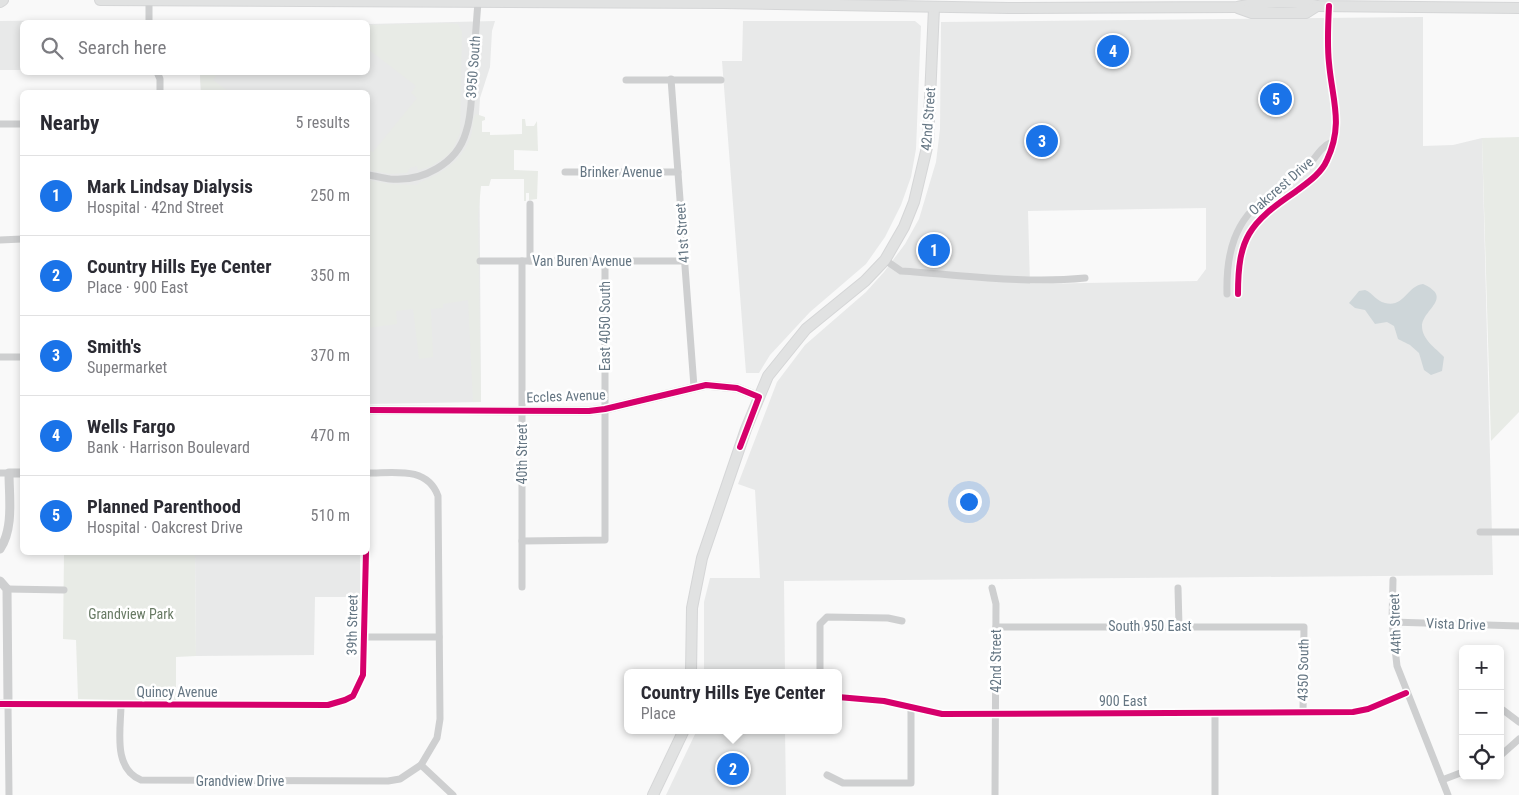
<!DOCTYPE html>
<meta charset="utf-8">
<style>
body{margin:0;font-family:"Roboto Condensed",sans-serif;background:#f7f7f7;color:#2b2b33}
.controls{position:absolute;right:15px;bottom:15px;display:grid;overflow:hidden;border-radius:8px;box-shadow:0 2px 8px #0003}
.controls button{width:45px;height:45px;display:grid;place-items:center;padding:0;border:0;border-bottom:1px solid #e1e1e2;background:#fff;color:#2b2b33;font:25px sans-serif}
.you{position:absolute;left:968px;top:501px;width:18px;height:18px;margin:-12px;border:4px solid #fff;border-radius:50%;background:#1a73e8;box-shadow:0 0 0 8px #1a73e833}
.badge{display:grid;place-items:center;width:32px;height:32px;border-radius:50%;background:#1a73e8;color:#fff;font-size:16px;font-weight:700}
.pin{position:absolute;translate:-50% -50%;border:2px solid #fff;box-shadow:0 1px 5px #0006}
.popup{position:absolute;left:624px;top:669px;width:218px;height:65px;box-sizing:border-box;display:grid;place-content:center;border-radius:8px;background:#fff;filter:drop-shadow(0 1px 4px #0005);font-size:16px;white-space:nowrap;color:#7c7c81}
.popup b{font-size:19px;color:#2b2b33}
.popup::after{content:'';position:absolute;left:50%;top:100%;margin-left:-10px;border:10px solid transparent;border-top-color:#fff}
.list{margin:0;padding:0;list-style:none}
h2{display:flex;justify-content:space-between;align-items:center;height:65px;margin:0;padding:0 20px;font-size:21px}
h2 small{font-size:16px;font-weight:400;color:#7c7c81}
.list li{display:grid;grid-template-columns:32px 1fr auto;gap:15px;align-items:center;box-sizing:border-box;height:80px;padding:0 20px;border-top:1px solid #e1e1e2}
.list b{display:block;font-size:19px;white-space:nowrap}
.list p{margin:0;font-size:16px;white-space:nowrap;color:#7c7c81}
.list em{font-size:16px;font-style:normal;color:#7c7c81}
.icon{flex:none;width:28px;height:28px;fill:none;stroke:currentColor;stroke-width:2;stroke-linecap:round;stroke-linejoin:round}
.map{position:relative;flex:none;width:1519px;height:795px;overflow:hidden}
.search{position:absolute;background:#fff;box-shadow:0 2px 8px #0003;left:20px;top:20px;width:350px;height:55px;display:flex;align-items:center;gap:12px;box-sizing:border-box;padding:0 18px;border-radius:8px;color:#7c7c81;font-size:19px}
.panel{position:absolute;background:#fff;box-shadow:0 2px 8px #0003;left:20px;top:90px;width:350px;height:465px;border-radius:8px}
.map>svg:first-child{display:block}
.built{fill:#e8e9e9;fill-rule:evenodd}
.green{fill:#e8ebe6}
.water{fill:#ced6d9}
.lines{fill:none;stroke-linecap:round;stroke-linejoin:round}
.secondary-casing{stroke:#d5d6d7;stroke-width:12}
.primary-casing{stroke:#d5d6d7;stroke-width:12}
.minor{stroke:#cecfd0;stroke-width:7}
.tertiary{stroke:#cecfd0;stroke-width:9}
.secondary{stroke:#e1e2e2;stroke-width:10}
.primary{stroke:#e1e2e2;stroke-width:10}
.cycleway-casing{stroke:#fff;stroke-width:9}
.cycleway{stroke:#d6006c;stroke-width:6}
.labels{text-anchor:middle;stroke-width:5;stroke-linejoin:round;paint-order:stroke}
.street-label{font-size:14px;fill:#657683;stroke:#fff}
.park-label{font-size:14px;fill:#687a64;stroke:#fff}
</style>
<div class="map">
<svg width="1519" height="795" viewBox="0 0 1519 795">
<rect width="100%" height="100%" fill="#f9f9f9"/>
<g class="built">
<path d="M1423,17V146L1453,145L1482,138L1493,575L784,581L785,673H704V602L710,578H760L755,490L738,484L777,382L805,345L866,292L884,272L905,244L919,219L936,162L940,129L941,22ZM1206,208V269L1197,281L1030,284L1028,211Z"/>
<path d="M77,20V22H22V70H0V21Z"/>
<path d="M495,21L492,31L490,67L480,98L479,114L481,402L368,404V92H201L200,73L368,72V24Z"/>
<path d="M743,21H915L921,26L916,149L911,177L901,205L885,237L866,264L810,312L770,355L759,373H746L722,61H742Z"/>
<path d="M195,553H360V601H353L349,597H315L314,655L196,656Z"/>
<path d="M697,730H785L786,795H666Z"/>
</g>
<g class="green">
<path d="M447,23L458,24L462,32L460,133L453,149L447,156L430,167L418,170L417,166L410,168L407,173L390,174L368,170V150L373,152L417,98L411,93L416,86L368,49V25Z"/>
<path d="M200,73H218L213,80L229,92H201Z"/>
<path d="M476,114L485,117V120L482,121V132H490V135L522,134V119H525L526,126H534L537,121L538,151L514,150V170L538,171L537,199L529,200V193H526V201H524V179H491L489,186H481L478,217L481,402H473L468,300L443,304V308L431,309L433,357L419,359L413,309L396,311L397,324L368,328V180L390,184L417,185L420,182C444,173 465,159 472,132C473,126 472,118 476,114Z"/>
<path d="M1519,137V412L1491,441L1482,138Z"/>
<path d="M64,553H195L196,656L176,657V702L78,699L76,640L63,639Z"/>
</g>
<path class="water" d="M1423,284C1454,298 1423,309 1422,326C1422,340 1436,348 1444,357L1442,371L1431,375L1424,370L1419,353L1410,345L1398,339L1394,326L1387,322L1375,324L1365,310L1355,308L1349,303L1359,291L1365,290C1373,293 1376,301 1385,303C1404,308 1407,286 1423,284Z"/>
<g class="lines">
<g class="secondary-casing">
<g id="secondary">
<path d="M691,673L692,608L702,558L746,429L768,376L806,329L865,281L885,260L904,227L914,202L928,143L934,8"/>
<path d="M653,795L684,730"/>
</g>
</g>
<g class="primary-casing">
<g id="primary">
<path d="M100,0L723,3L1009,8L1237,7C1260,2 1294,0 1317,6L1519,8"/>
<path d="M0,2L3,0"/>
<path d="M1238,8L1252,13H1306L1317,6"/>
</g>
</g>
<g class="minor">
<path d="M149,0V22"/>
<path d="M157,72L160,79V92"/>
<path d="M671,79L694,387"/>
<path d="M626,80H721"/>
<path d="M0,124H22"/>
<path d="M565,172H678"/>
<path d="M368,175C375,176 383,178 390,179C422,182 457,164 466,132C472,115 471,96 473,79C474,53 476,27 478,2"/>
<path d="M530,204V261"/>
<path d="M0,240L22,239"/>
<path d="M885,260L901,271C963,275 1024,284 1085,278"/>
<path d="M480,261H684"/>
<path d="M522,261V587"/>
<path d="M1227,294C1226,254 1234,220 1268,196C1279,188 1292,181 1303,172C1313,163 1319,147 1332,142"/>
<path d="M1238,294C1238,238 1249,223 1295,192C1307,183 1321,174 1327,160C1344,124 1332,99 1329,63C1327,45 1328,25 1329,6"/>
<path d="M0,357H22"/>
<path d="M0,473H9"/>
<path d="M368,473C394,473 427,466 438,496L440,719L437,738L421,765"/>
<path d="M1480,532H1519"/>
<path d="M522,541L605,540V261"/>
<path d="M1393,580L1392,622L1397,666L1448,795"/>
<path d="M992,588L996,604L995,795"/>
<path d="M1178,588L1179,626"/>
<path d="M7,589L64,590"/>
<path d="M1392,622L1519,626"/>
<path d="M996,627H1304L1303,712"/>
<path d="M365,637H439"/>
<path d="M820,673V624L827,617L888,618L902,621"/>
<path d="M838,697L884,701L942,714L1353,712L1368,709L1406,693"/>
<path d="M121,704C121,729 112,768 141,780L388,781L400,779L421,765L453,795"/>
<path d="M1503,710L1519,722"/>
<path d="M1500,756L1519,739"/>
<path d="M827,775L843,783H911V708"/>
<path d="M1442,780L1463,772"/>
<path d="M9,795L8,704L328,705L345,700L353,696L363,675L366,552"/>
<path d="M1215,795V714"/>
</g>
<g class="tertiary">
<path d="M368,410L589,411L605,409L706,385L737,388L759,397"/>
<path d="M0,549C14,528 9,497 9,473H22"/>
<path d="M0,581L7,589L8,704H0"/>
</g>
<use href="#secondary" class="secondary"/>
<use href="#primary" class="primary"/>
<g class="cycleway-casing">
<g id="cycleway">
<path d="M1238,294C1238,238 1249,223 1295,192C1307,183 1321,174 1327,160C1344,124 1332,99 1329,63C1327,45 1328,25 1329,6"/>
<path d="M368,410L589,411L605,409L706,385L737,388L759,397L740,447"/>
<path d="M838,697L884,701L942,714L1353,712L1368,709L1406,693"/>
<path d="M0,704L328,705L345,700L353,696L363,675L366,552"/>
</g>
</g>
<use href="#cycleway" class="cycleway"/>
</g>
<g class="labels">
<g class="street-label">
<text transform="translate(473 67) rotate(-86)" y="5">3950 South</text>
<text transform="translate(928 119) rotate(-86)" y="5">42nd Street</text>
<text x="621" y="177">Brinker Avenue</text>
<text transform="translate(1281 186) rotate(-41)" y="5">Oakcrest Drive</text>
<text transform="translate(682 233) rotate(-94)" y="5">41st Street</text>
<text x="582" y="266">Van Buren Avenue</text>
<text transform="translate(605 326) rotate(-90)" y="5">East 4050 South</text>
<text transform="translate(566 396) rotate(-2)" y="5">Eccles Avenue</text>
<text transform="translate(522 454) rotate(-90)" y="5">40th Street</text>
<text transform="translate(1395 624) rotate(-92)" y="5">44th Street</text>
<text transform="translate(1456 624) rotate(2)" y="5">Vista Drive</text>
<text transform="translate(352 625) rotate(-89)" y="5">39th Street</text>
<text x="1150" y="631">South 950 East</text>
<text transform="translate(996 661) rotate(-90)" y="5">42nd Street</text>
<text transform="translate(1303 670) rotate(-89)" y="5">4350 South</text>
<text x="177" y="697">Quincy Avenue</text>
<text x="1123" y="706">900 East</text>
<text x="240" y="786">Grandview Drive</text>
</g>
<g class="park-label">
<text x="131" y="619">Grandview Park</text>
</g>
</g>
</svg>
<div class="controls">
<button>+</button>
<button>−</button>
<button><svg class="icon" aria-label="locate" viewBox="0 0 24 24"><circle cx="12" cy="12" r="6"/><path d="M12 2v4M12 18v4M2 12h4M18 12h4"/></svg></button>
</div>
<div class="you"></div>
<div class="pin badge" style="left:934px;top:250px">1</div>
<div class="pin badge" style="left:733px;top:769px">2</div>
<div class="popup"><b>Country Hills Eye Center</b>Place</div>
<div class="pin badge" style="left:1042px;top:141px">3</div>
<div class="pin badge" style="left:1113px;top:51px">4</div>
<div class="pin badge" style="left:1276px;top:99px">5</div>
<div class="search"><svg class="icon" aria-label="search" viewBox="0 0 24 24"><circle cx="10" cy="10" r="6"/><path d="M15 15l6 6"/></svg>Search here</div>
<section class="panel">
<h2>Nearby<small>5 results</small></h2>
<ul class="list">
<li><span class="badge">1</span><div><b>Mark Lindsay Dialysis</b><p>Hospital · 42nd Street</p></div><em>250 m</em></li>
<li><span class="badge">2</span><div><b>Country Hills Eye Center</b><p>Place · 900 East</p></div><em>350 m</em></li>
<li><span class="badge">3</span><div><b>Smith's</b><p>Supermarket</p></div><em>370 m</em></li>
<li><span class="badge">4</span><div><b>Wells Fargo</b><p>Bank · Harrison Boulevard</p></div><em>470 m</em></li>
<li><span class="badge">5</span><div><b>Planned Parenthood</b><p>Hospital · Oakcrest Drive</p></div><em>510 m</em></li>
</ul>
</section>
</div>
